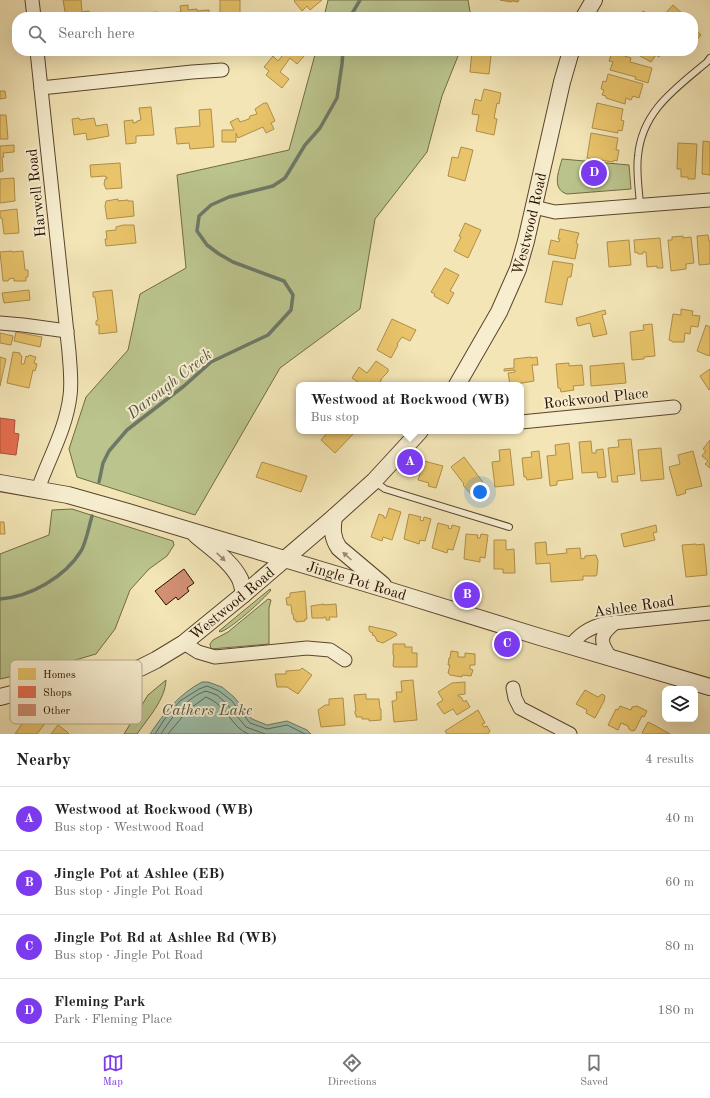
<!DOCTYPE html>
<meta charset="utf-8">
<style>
body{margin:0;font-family:"Old Standard TT",serif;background:#f2f2f2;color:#202124}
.controls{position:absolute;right:12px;bottom:12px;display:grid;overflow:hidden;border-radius:8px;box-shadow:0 4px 16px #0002}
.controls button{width:36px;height:36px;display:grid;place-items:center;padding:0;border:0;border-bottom:1px solid #e0e0e0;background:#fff;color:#202124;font:20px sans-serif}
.you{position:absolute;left:480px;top:492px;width:14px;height:14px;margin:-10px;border:3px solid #fff;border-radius:50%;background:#1a73e8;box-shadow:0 0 0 6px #1a73e833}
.badge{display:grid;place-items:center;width:26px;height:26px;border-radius:50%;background:#7c3aed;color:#fff;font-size:13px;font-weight:700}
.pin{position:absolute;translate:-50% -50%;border:2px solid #fff;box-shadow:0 1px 4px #0006}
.popup{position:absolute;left:296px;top:382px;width:228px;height:52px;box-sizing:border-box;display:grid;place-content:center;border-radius:8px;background:#fff;filter:drop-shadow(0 1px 3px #0005);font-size:13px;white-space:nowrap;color:#757577}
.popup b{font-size:15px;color:#202124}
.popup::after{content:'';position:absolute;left:50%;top:100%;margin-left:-8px;border:8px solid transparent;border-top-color:#fff}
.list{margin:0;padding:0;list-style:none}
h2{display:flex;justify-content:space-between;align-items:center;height:52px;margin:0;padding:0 16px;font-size:17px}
h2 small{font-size:13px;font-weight:400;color:#757577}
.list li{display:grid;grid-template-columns:26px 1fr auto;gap:12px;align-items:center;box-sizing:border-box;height:64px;padding:0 16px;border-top:1px solid #e0e0e0}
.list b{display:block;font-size:15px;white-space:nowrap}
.list p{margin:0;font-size:13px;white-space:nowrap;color:#757577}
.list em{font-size:13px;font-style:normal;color:#757577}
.icon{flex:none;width:22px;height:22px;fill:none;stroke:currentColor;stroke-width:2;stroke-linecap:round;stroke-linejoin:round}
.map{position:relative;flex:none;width:710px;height:734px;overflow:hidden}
.search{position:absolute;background:#fff;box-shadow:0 4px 16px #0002;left:12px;right:12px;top:12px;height:44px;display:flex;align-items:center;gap:10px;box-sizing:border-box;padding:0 14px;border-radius:16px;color:#757577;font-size:15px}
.sheet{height:308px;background:#fff}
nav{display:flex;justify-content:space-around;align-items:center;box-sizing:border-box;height:56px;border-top:1px solid #e0e0e0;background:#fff;font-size:11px;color:#757577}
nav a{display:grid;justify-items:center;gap:2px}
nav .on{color:#7c3aed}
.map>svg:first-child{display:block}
.green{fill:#bbc48d;stroke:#716a46}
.water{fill:#9cbfab;stroke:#6d7967}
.homes{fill:#e9c46a;stroke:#af8e4a}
.shops{fill:#e76f51;stroke:#ad5239}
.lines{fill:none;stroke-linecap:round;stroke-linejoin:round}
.shore{stroke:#626756;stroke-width:1}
.stream{stroke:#6d7967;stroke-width:3.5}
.building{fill:#d18f74;stroke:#270f00}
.service-casing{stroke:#5a442e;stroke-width:8}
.minor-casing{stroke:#5a442e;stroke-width:15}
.tertiary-casing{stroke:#5a442e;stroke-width:18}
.service{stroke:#f7eed0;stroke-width:6}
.minor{stroke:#f7eed0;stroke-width:13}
.tertiary{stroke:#f7eed0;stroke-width:16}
.oneway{fill:#998a72}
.labels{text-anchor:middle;stroke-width:4;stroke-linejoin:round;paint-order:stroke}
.street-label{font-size:15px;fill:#270f00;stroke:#f7eed0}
.water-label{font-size:16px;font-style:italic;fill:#565544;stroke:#f7eed0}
.key{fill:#f7eed0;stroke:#b9ab92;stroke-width:1}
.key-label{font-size:11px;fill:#270f00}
</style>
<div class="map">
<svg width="710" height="734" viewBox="0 0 710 734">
<rect width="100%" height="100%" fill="#f3e5b6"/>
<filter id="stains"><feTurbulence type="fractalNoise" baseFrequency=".005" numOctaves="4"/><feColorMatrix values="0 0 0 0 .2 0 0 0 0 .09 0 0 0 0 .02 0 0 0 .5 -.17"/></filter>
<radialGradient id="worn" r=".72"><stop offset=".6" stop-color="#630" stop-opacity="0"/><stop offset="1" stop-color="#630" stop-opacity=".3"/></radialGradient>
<g class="green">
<path d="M328,0H468L471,17H324Z"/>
<path d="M316,51H460L442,96L427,152L375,219L360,309L280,368L195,515L77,477L69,449L86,397L128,350L140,294L186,268L177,175L289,150Z"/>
<path d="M562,159L629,165L631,189L567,194C551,189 559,171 562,159Z"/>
<path d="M72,509L173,541L174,545L167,556L149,569L130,590L115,629L96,654L44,669L0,679V554L49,535L52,510Z"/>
<path d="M270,589L271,590C264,599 230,630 220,632L219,631Z"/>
<path d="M268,599L271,600L269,608V644L211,649L210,644L213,640L228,632Z"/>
<path d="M166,680C165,700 148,718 137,734H124L148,695Z"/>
</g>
<path class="water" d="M202,682H208L222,687L234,697L252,719L267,725L287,721L307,730L311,734H150C164,713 179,694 202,682Z"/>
<g class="homes">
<path d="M63,0H81L82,12L89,11V17H66Z"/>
<rect x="220" y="0" width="20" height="17"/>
<path d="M295,0H322L310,10L307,6L302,11L294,1Z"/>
<path d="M500,0H519L518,2L512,1L511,2Z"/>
<path d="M188,5V10L197,9V11L209,10V17H170L169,13L181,12L180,6Z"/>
<path d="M673,5L686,17H662Z"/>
<path d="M643,11L653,17H640Z"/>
<path d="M157,12L158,17H117V16Z"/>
<path d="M693,28L701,35L693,44Z"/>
<path d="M66,51H89V54L77,55L76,52H68Z"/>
<path d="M286,51H299L305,55L297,64L290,58L280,72L289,79L282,88L266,75L269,71L264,67L273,56L278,61Z"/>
<path d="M472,51H489V54L491,55L489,74L470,72Z"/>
<path d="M631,51H662L659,57L656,55L651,62Z"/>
<path d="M612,52L631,58L630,62L652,68L648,83L635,79L636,77L610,70L613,62L609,61Z"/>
<path d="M608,74L643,84L639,98L633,96L631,100L626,98L625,104L606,98V96L602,95L604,90L601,89L603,81L606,82Z"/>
<path d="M484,89L501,93L499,104L497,103L494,118L497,119L494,135L476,131L479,115L472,114L475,99L481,101Z"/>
<path d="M0,91H5L6,98L0,99Z"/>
<path d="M264,103H267L275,121L271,123L274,129L266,133L263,127L238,138L236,133V142H222V130H234L230,122L238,118L240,122L249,119L250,116L257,114L255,109Z"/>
<path d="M597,103L623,109L621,120L624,121L622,131L618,130V133L592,128Z"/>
<path d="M151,107L154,135L136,136V143L126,144L124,121L133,120V123L137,122V121L141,120L139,108Z"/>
<path d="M211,109L214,147L190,149L189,143L177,144L175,128L200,126L199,110Z"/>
<path d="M0,115H6L8,139H0Z"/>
<path d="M79,118L80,120L94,118L96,126L107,124L109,136L87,140L86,133L74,135L72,119Z"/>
<path d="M591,133L618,138L616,150H619L617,161L614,160L613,162L587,158Z"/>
<path d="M703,141L710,142V175L702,174Z"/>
<path d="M678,143L697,144L695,179H688V177H681V169H677Z"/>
<path d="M14,145V152L3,153L4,157H2L3,171L0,172V146Z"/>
<path d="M461,147L473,150L465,181L448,176L452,157L458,158Z"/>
<path d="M120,163L122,188L106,189L104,184L105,179H107V177H105V176L91,177L90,165Z"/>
<path d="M14,178L15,201L0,203V179Z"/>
<path d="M118,199V201L128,200V201H133L134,216L107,219L105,206L106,201Z"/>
<path d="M17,209L19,233L4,234L2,218H0V211Z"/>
<path d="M465,223L481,230L468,258L454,251L461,237L459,236Z"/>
<path d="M123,225H134L136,243L106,246L105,239H107L106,231L116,230V227Z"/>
<path d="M560,229L579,233L576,243L578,244L575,259L548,254L551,240L559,242L560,239H558Z"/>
<path d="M708,235L709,241H710V264L699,265L697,236Z"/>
<path d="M683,236V238L691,237L694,263L686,264V269L671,271L668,240H672V237Z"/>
<path d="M660,238L663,268H657V266L647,267L646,252H643V254H638L637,252L635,253L634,240Z"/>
<path d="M629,240L631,265L609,267L607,242Z"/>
<path d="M12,251V252L23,251L25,270H28V277H26V281H14V278L9,279L8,281H3L0,252Z"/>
<path d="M553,261L573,264L571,277H568L562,305L545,302Z"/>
<path d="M445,268L459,275L450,291L454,293L448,304L434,296L435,294L431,292Z"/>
<path d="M29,290L30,300L4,303L2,293Z"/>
<path d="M112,290L117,332L99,334V325H96V321L98,320L95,297H93V292Z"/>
<path d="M681,309L693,311L692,315L700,316L698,327L691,326L690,334L685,333L684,342H672V341L669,340L673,314L681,315Z"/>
<path d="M605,310L606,314L602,315L607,334L593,337L590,323L578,326L576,318Z"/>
<path d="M392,319L416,330L410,341L402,337L397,344L398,345L391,358L377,350Z"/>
<path d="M652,324L655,356L644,357V359L632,360L630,332L644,330L643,325Z"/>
<path d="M706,325L710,327V353L709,356L697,351Z"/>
<path d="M16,332L42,337L40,347L14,341Z"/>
<path d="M0,333L13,336L11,345L0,343Z"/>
<path d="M13,352L20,353V355L22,356L21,364H24L26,356L28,357L29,355L36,357L34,363L37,364L35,371L33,370L29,388L7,383Z"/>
<path d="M0,357L6,359L0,386Z"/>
<path d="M531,357V358L537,357L538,365H532L534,381L510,385L508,373L515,372V370L504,371V369L514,368V359Z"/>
<path d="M376,361L388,369V372L382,378L379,385H360L361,384L352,378L359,367L367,373Z"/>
<path d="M569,363V366L582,365L584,385L573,386L574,390L561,392L560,388H558L556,364Z"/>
<path d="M624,363L626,383L591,386L590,366Z"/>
<path d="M710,369V389L709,390L700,376Z"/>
<path d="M329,431H354L355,432L335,453L321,440Z"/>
<path d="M631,439L635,474L617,476L618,482H612L608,448L619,447L618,440Z"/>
<path d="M710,440V468L705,464L708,461L702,456L706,451L703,449Z"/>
<path d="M591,441L592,453H596V450L603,449L606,477L598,478L597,472L582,473L579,442Z"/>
<path d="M569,443L573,479L557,481V485L550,486L547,456L556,455L555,445Z"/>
<path d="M661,448L664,479L641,481L638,450Z"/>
<path d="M510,449L514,485L495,487L492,462L500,461L499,450Z"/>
<path d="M539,451L542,478L527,480L526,477H524L522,458L532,457L531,452Z"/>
<path d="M693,451L702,486L685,490L686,493L677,496L669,467L680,464L678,455Z"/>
<path d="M464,457L488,489L475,499L463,485L464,484L451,467Z"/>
<path d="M424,461L443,466L436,488L428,486L429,483L418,480Z"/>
<path d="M262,462L307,476L301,492L256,477Z"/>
<path d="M389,508L401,512L392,540L383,537L382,541L371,537L379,514L384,516V518H386Z"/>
<path d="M409,514L421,517L420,520L423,521L424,517L431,519L425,541L420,540L419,544L404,539Z"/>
<path d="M0,522H4L5,534H0Z"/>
<path d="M438,523L449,526L448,528L451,529L452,525L460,527L453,550L448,549L447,553L432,548Z"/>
<path d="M656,525L657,532L653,533L655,540L624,547L621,534Z"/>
<path d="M466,534L478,535L477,538H480L481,534L488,535L485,558L480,557V562L464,559Z"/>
<path d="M494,540H506V550L514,549L515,573H503V569H494Z"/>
<path d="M546,542L547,555L567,553L566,549L580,548L581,559L585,558V556L596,555L598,561L597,574L596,576H583V580L551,582L550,563L536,564L535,543Z"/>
<path d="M696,544V545L704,544L707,575L686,577L682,545Z"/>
<path d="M305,591L307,619H305V621L296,622V620H294L293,614H292L291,605H287L286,598L290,597V593Z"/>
<path d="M324,604V605L336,604L337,617H329L330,620H326V617H324V618H312L311,606Z"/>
<path d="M369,626L391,631L396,633L397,635L383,643L377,641L375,636L372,635L373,633L370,632L369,630Z"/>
<path d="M393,644H405V647H412V653H417V667H394L393,666L394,655H393Z"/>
<path d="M451,651L458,652V657H465V653L475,654V665H470V669L473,670L471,676L462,675V677L450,675L448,673L450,665H448L449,658H450Z"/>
<path d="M302,668L312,675L298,694L287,687H277L275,674H286V671L300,670Z"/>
<path d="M413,680L417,720L394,722L392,701H395L397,698L396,692H402L401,681Z"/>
<path d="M465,682V694L458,695L459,697H461L464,702L466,700L470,707L457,715L453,709L444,714L437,704L443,700L438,692L452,683Z"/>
<path d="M585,690L598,697L602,694L605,696L604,701L595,718L586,713L587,710L576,704Z"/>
<path d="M366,694V699H379L380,709H381V720L369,721V719H362V717H356V714H355V711H356L354,695Z"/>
<path d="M343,698L345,725L321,727L318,710L325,705H329V699Z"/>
<path d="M620,706L631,710L632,707L637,706L647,711L644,717L642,716L635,730L632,731L629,729L628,726L621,723L618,730L608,725L616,709L618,710Z"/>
<path d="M478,710L485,723L482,724L484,727L487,726L488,728L490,731L488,734H447L445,731Z"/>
<path d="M28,715L35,720L37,716L46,722L37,734H15Z"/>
<path d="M648,722L654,725L670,734H644L642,733Z"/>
<path d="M58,725L66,731L69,734H51Z"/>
</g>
<path class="shops" d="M0,418L15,420L14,433L19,434L16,455L0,453Z"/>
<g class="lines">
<g class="shore">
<path d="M155,734L164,720L180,701L199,689L207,686L219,691L231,700L250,723L267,729L287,725L305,734"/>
<path d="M161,734C171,718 187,697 206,691L217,695L227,704L246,727L265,734"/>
<path d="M168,734L188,710L206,697C227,705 231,727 248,734"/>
</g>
<g class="stream">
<path d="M350,17L360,0"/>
<path d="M99,482L103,463L109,451L127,430L184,386L211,362L268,335L291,310L293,295L284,281L233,262L219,254L207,245L197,231L199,216L211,205L229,197L273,186L285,178L305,145L320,128L337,98L342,64L343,51"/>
<path d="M0,599C30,597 65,577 81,551C86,543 89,526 92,516"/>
</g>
</g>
<path class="building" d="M184,569L194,583L187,588L189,591L178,600L176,597L166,605L155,591Z"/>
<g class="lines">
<g class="service-casing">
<g id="service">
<path d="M640,205C639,189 636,172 638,156C642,111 675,89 707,62L710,58"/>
<path d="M375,482L385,489L509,527"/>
</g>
</g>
<g class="minor-casing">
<g id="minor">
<path d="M32,0L34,17"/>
<path d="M37,51L69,352C70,367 72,382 70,396C66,429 49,458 38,489"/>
<path d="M41,88L192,72L222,70"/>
<path d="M534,207L555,212L710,200"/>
<path d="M0,323L23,325L67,331"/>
<path d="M521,422L674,407"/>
<path d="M184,643L198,652L215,657L307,648L330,650L345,660"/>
<path d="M570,646C580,634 587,629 603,624L710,613"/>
<path d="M611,658C598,640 600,635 616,622"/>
<path d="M513,688L515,698L520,708L570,734"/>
</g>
</g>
<g class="tertiary-casing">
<g id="tertiary">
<path d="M584,17L594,0"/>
<path id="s1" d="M457,385L499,312L518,269L526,241L562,82L571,51"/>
<path id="s2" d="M0,483L68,495L128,512L388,590L540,637L710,687"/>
<path d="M334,517C332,529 332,538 339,548L383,585"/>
<path d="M196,535C211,548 231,561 240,579C242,584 243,589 244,594"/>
<path id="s3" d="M0,697L55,683L125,672L140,668L156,660L184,643L244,594L334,517L374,481L420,431"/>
</g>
</g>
<use href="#service" class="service"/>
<use href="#minor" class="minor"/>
<use href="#tertiary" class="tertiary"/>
</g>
<defs><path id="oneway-solid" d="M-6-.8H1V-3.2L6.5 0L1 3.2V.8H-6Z"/></defs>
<g class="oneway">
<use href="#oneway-solid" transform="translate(347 556) rotate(-138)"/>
<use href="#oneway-solid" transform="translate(221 557) rotate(43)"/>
</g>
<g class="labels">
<g class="street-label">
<text transform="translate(36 193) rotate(-96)" y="5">Harwell Road</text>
<text dy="5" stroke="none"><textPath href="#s1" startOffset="178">Westwood Road</textPath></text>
<text transform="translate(596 398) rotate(-6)" y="5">Rockwood Place</text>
<text dy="5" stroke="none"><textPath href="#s2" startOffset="370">Jingle Pot Road</textPath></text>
<text dy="5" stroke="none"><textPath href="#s3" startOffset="256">Westwood Road</textPath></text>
<text transform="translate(634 606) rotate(-8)" y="5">Ashlee Road</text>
</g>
<g class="water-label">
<text transform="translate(169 383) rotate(-38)" y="6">Darough Creek</text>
<text x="207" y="715">Cathers Lake</text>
</g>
</g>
<rect x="10" y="660" width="132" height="64" rx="6" class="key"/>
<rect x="18" y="668" width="18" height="12" fill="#e9c46a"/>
<rect x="18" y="686" width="18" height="12" fill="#e76f51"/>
<rect x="18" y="704" width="18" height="12" fill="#d18f74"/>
<g class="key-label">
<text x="43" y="678">Homes</text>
<text x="43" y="696">Shops</text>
<text x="43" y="714">Other</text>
</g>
<rect width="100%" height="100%" filter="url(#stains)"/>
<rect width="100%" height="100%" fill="url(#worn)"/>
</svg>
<div class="controls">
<button><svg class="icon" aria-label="layers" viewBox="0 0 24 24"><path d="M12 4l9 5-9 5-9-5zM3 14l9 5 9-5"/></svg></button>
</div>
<div class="you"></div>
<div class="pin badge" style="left:410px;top:462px">A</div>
<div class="popup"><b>Westwood at Rockwood (WB)</b>Bus stop</div>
<div class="pin badge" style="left:467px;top:595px">B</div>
<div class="pin badge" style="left:507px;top:644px">C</div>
<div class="pin badge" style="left:594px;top:173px">D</div>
<div class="search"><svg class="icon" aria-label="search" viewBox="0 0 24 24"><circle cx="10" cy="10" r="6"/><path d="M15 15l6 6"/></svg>Search here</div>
</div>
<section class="sheet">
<h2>Nearby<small>4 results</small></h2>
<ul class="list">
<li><span class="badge">A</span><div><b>Westwood at Rockwood (WB)</b><p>Bus stop · Westwood Road</p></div><em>40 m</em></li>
<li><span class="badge">B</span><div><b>Jingle Pot at Ashlee (EB)</b><p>Bus stop · Jingle Pot Road</p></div><em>60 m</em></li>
<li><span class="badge">C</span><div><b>Jingle Pot Rd at Ashlee Rd (WB)</b><p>Bus stop · Jingle Pot Road</p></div><em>80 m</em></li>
<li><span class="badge">D</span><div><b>Fleming Park</b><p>Park · Fleming Place</p></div><em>180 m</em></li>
</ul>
</section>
<nav>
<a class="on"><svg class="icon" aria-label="map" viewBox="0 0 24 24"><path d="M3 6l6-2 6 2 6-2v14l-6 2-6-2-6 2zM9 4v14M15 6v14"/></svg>Map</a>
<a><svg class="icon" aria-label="directions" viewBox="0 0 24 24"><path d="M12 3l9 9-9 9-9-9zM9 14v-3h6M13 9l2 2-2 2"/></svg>Directions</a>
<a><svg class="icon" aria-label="saved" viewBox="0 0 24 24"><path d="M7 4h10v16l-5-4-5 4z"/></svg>Saved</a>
</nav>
